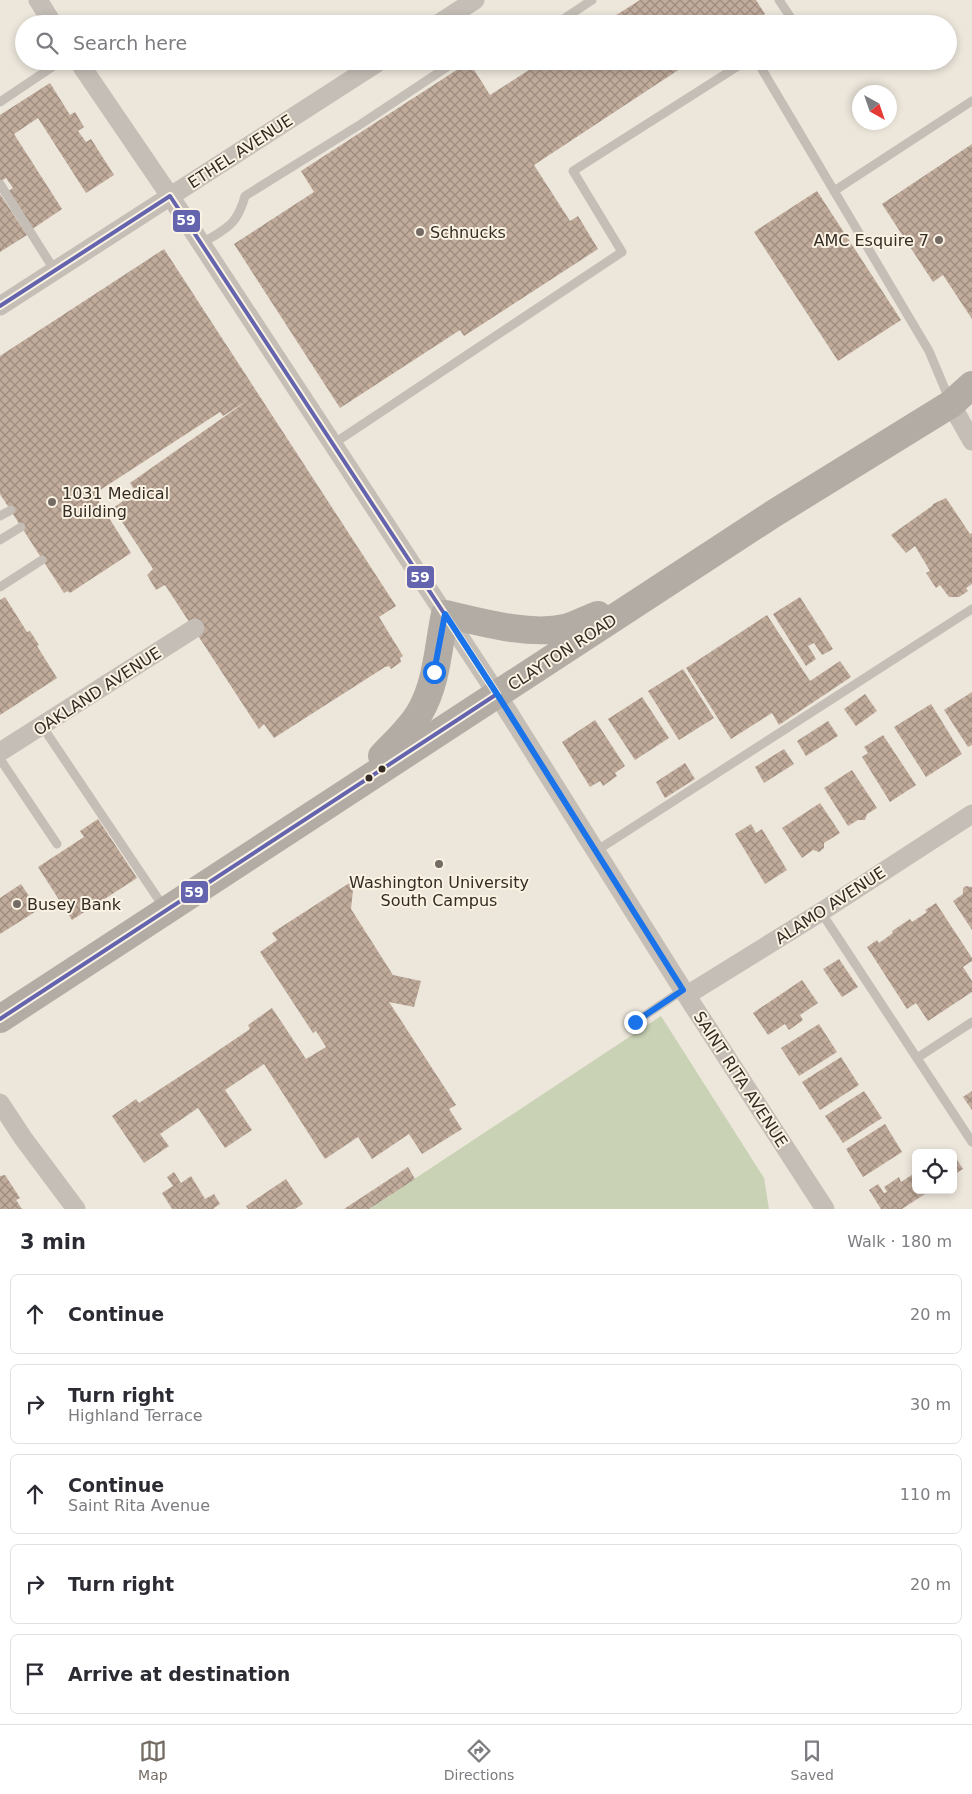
<!DOCTYPE html>
<meta charset="utf-8">
<style>
body{margin:0;font-family:"DejaVu Sans",sans-serif;background:#f7f7f7;color:#2b2b33}
.controls{position:absolute;right:15px;bottom:15px;display:grid;overflow:hidden;border-radius:8px;box-shadow:0 2px 8px #0003}
.controls button{width:45px;height:45px;display:grid;place-items:center;padding:0;border:0;border-bottom:1px solid #e1e1e2;background:#fff;color:#2b2b33;font:25px sans-serif}
.compass{position:absolute;left:852px;top:85px;width:45px;height:45px;border-radius:50%;background:#fff;box-shadow:0 2px 8px #0003;rotate:140deg}
.stop{position:absolute;width:15px;height:15px;margin:-11px;border:4px solid #1a73e8;border-radius:50%;background:#fff}
.stop.end{background:#1a73e8;border-color:#fff;box-shadow:0 1px 5px #0008}
.list{margin:0;padding:0;list-style:none}
h2{display:flex;justify-content:space-between;align-items:center;height:65px;margin:0;padding:0 20px;font-size:21px}
h2 small{font-size:16px;font-weight:400;color:#7c7c81}
.list li{display:grid;grid-template-columns:32px 1fr auto;gap:15px;align-items:center;box-sizing:border-box;height:80px;margin:0 10px 10px;padding:0 10px;border:1px solid #e1e1e2;border-radius:8px}
.list b{display:block;font-size:19px;white-space:nowrap}
.list p{margin:0;font-size:16px;white-space:nowrap;color:#7c7c81}
.list em{font-size:16px;font-style:normal;color:#7c7c81}
.icon{flex:none;width:28px;height:28px;fill:none;stroke:currentColor;stroke-width:2;stroke-linecap:round;stroke-linejoin:round}
.map{position:relative;flex:none;width:972px;height:1209px;overflow:hidden}
.search{position:absolute;background:#fff;box-shadow:0 2px 8px #0003;left:15px;right:15px;top:15px;height:55px;display:flex;align-items:center;gap:12px;box-sizing:border-box;padding:0 18px;border-radius:28px;color:#7c7c81;font-size:19px}
.sheet{height:515px;background:#fff}
nav{display:flex;justify-content:space-around;align-items:center;box-sizing:border-box;height:70px;border-top:1px solid #e1e1e2;background:#fff;font-size:14px;color:#7c7c81}
nav a{display:grid;justify-items:center;gap:2px}
nav .on{color:#746c64}
.map>svg:first-child{display:block}
.garden{fill:#c9d2b4}
.building{fill:url(#building-cross-hatch)}
.lines{fill:none;stroke-linecap:round;stroke-linejoin:round}
.service{stroke:#c4beb6;stroke-width:9}
.minor{stroke:#c4beb6;stroke-width:19}
.primary{stroke:#b3aca4;stroke-width:28}
.bus-1-casing{stroke:#faf2e2;stroke-width:8}
.bus-1{stroke:#6364ad;stroke-width:4}
.route{stroke:#1a73e8;stroke-width:6}
.poi-dot{fill:#746c64;stroke:#faf2e2;stroke-width:2}
.bus-dot{fill:#342b24;stroke:#faf2e2;stroke-width:2}
.labels{text-anchor:middle;stroke-width:4;stroke-linejoin:round;paint-order:stroke}
.street-label{font-size:16px;fill:#342b24;stroke:#faf2e2}
.poi-label{font-size:16px;fill:#342b24;stroke:#faf2e2;text-anchor:start}
.line-badge{stroke:#faf2e2;stroke-width:2}
.badge-label{font-size:14px;text-anchor:middle;font-weight:bold;fill:#fff}
</style>
<div class="map">
<svg width="972" height="1209" viewBox="0 0 972 1209">
<defs>
<pattern id="building-cross-hatch" width="8" height="8" patternUnits="userSpaceOnUse" patternTransform="scale(1.25)"><rect width="8" height="8" fill="#c1ac9c"/><path d="M0 0l8 8M0 8l8-8" fill="none" stroke="#9e8c7f"/></pattern>
</defs>
<rect width="100%" height="100%" fill="#ece6db"/>
<path class="garden" d="M661,1016L764,1178L769,1209H369Z"/>
<g class="building">
<path d="M640,0H756L765,14L749,24H602Z"/>
<path d="M543,61H692L534,165L570,221L578,216L598,249L464,336L460,330L340,408L234,244L314,192L301,171L469,62L490,95Z"/>
<path d="M50,83L70,115L75,112L84,127L78,131L86,142L91,139L114,175L86,193L38,118L14,134L62,209L31,230L7,192L13,188L6,178L0,182V115Z"/>
<path d="M972,144V319L943,275L933,282L882,204Z"/>
<path d="M817,191L901,320L838,361L754,232Z"/>
<path d="M0,194L27,235L0,252Z"/>
<path d="M164,249L396,606L379,617L403,656L400,658L401,662L391,669L389,666L385,667L274,738L264,724L259,729L165,585L156,590L147,575L153,569L113,508L136,492L130,483L248,400L223,416L220,412L94,494L131,553L70,593L68,591L64,593L0,494V356Z"/>
<path d="M946,498L970,534L972,533V584L966,588L968,591L959,597H949L940,585L936,588L926,573L930,571L915,546L906,553L891,535L932,506L933,504Z"/>
<path d="M5,597L27,632L30,631L39,645L37,646L57,678L0,715V600Z"/>
<path d="M800,597L833,649L822,655L814,643L808,646L816,659L806,666L773,614Z"/>
<path d="M767,615L810,681L840,661L851,677L779,725L772,713L731,739L686,668Z"/>
<path d="M683,669L714,718L679,740L648,691Z"/>
<path d="M972,692V745L968,747L944,710Z"/>
<path d="M865,694L877,711L856,726L844,709Z"/>
<path d="M642,697L669,738L635,760L608,719Z"/>
<path d="M931,704L962,754L926,777L894,727Z"/>
<path d="M595,720L625,766L615,773L617,776L603,786L600,781L590,787L562,742Z"/>
<path d="M828,721L838,736L806,756L797,741Z"/>
<path d="M883,735L916,785L890,802L862,757L868,753L864,747Z"/>
<path d="M784,749L794,764L764,783L755,767Z"/>
<path d="M685,763L695,779L665,798L656,782Z"/>
<path d="M852,770L877,808L867,814L865,820H858L848,826L824,788Z"/>
<path d="M820,803L840,833L824,843V848L819,852L813,850L802,858L782,828Z"/>
<path d="M98,819L137,878L72,920L38,867L84,837L80,831Z"/>
<path d="M751,824L756,833L762,829L787,870L765,884L735,834Z"/>
<path d="M354,880L351,909L393,975L421,981L414,1007L389,1002L456,1105L449,1109L462,1129L422,1154L409,1134L372,1159L358,1137L325,1159L264,1064L225,1090L252,1130L225,1148L198,1108L160,1134L169,1146L144,1163L112,1116L136,1099L139,1103L191,1069L250,1029L248,1025L272,1008L306,1059L326,1047L316,1031L313,1033L260,952L277,940L272,933Z"/>
<path d="M21,884L38,910L0,934V898Z"/>
<path d="M966,886L972,887V930L953,901L963,894V888Z"/>
<path d="M936,903L972,958V961L963,967L972,981V992L928,1021L916,1003L907,1009L867,947L877,940L879,943L893,933L892,931L910,919L912,922L927,912L925,910Z"/>
<path d="M839,959L858,987L842,997L823,969Z"/>
<path d="M802,980L818,1003L800,1015L803,1020L789,1030L785,1024L768,1035L753,1013Z"/>
<path d="M819,1024L837,1052L799,1076L781,1048Z"/>
<path d="M841,1057L859,1085L820,1110L802,1082Z"/>
<path d="M864,1091L882,1118L843,1143L825,1116Z"/>
<path d="M972,1091V1110L963,1097Z"/>
<path d="M885,1124L902,1152L863,1177L846,1149Z"/>
<path d="M953,1154L963,1169L953,1175Z"/>
<path d="M408,1167L415,1179L369,1209H344Z"/>
<path d="M174,1172L181,1183L191,1176L205,1199L214,1194L220,1204L214,1208V1209H172L162,1193L173,1186L167,1177Z"/>
<path d="M916,1172V1190H931L902,1209H881L869,1190L878,1184L884,1193L887,1192L884,1187L899,1177L901,1182Z"/>
<path d="M5,1175L20,1198L16,1200L22,1209H0V1176Z"/>
<path d="M286,1179L303,1204L295,1209H248L246,1206Z"/>
</g>
<g class="lines">
<g class="service">
<path d="M779,0L791,18L786,24"/>
<path d="M556,24L592,0"/>
<path d="M757,61L929,351L950,401"/>
<path d="M0,102L61,61"/>
<path d="M0,184L55,271"/>
<path d="M834,191L972,101"/>
<path d="M201,244C226,228 237,226 245,196L361,124L456,61"/>
<path d="M333,444L622,252L573,171L746,61"/>
<path d="M0,516L11,510"/>
<path d="M0,540L21,527"/>
<path d="M0,587L42,560"/>
<path d="M42,726L165,909"/>
<path d="M0,759L57,844"/>
<path d="M596,851L972,609"/>
<path d="M821,912L972,1142"/>
<path d="M635,1022L683,990"/>
<path d="M917,1058L972,1022"/>
</g>
<g class="minor">
<path d="M38,0L53,24"/>
<path d="M438,24L475,0"/>
<path d="M78,61L170,196L497,694L683,990L825,1209"/>
<path d="M0,306L380,61"/>
<path d="M951,404L972,441"/>
<path d="M0,752L195,628"/>
<path d="M687,995L821,912L972,814"/>
<path d="M0,1103L23,1138L76,1209"/>
</g>
<g class="primary">
<path d="M382,756C395,742 410,729 420,712C437,683 438,647 445,614C480,622 529,636 565,628C576,625 587,619 598,615"/>
<path d="M0,1019L773,514L951,404L972,385"/>
</g>
<g class="bus-1-casing">
<path id="bus-1" d="M0,306L170,196L497,694L0,1019"/>
</g>
<use href="#bus-1" class="bus-1"/>
</g>
<g class="lines">
<path class="route" d="M434,672L445,614L497,694L683,990L635,1022"/>
</g>
<g class="poi-dot">
<circle cx="420" cy="232" r="5"/>
<circle cx="939" cy="240" r="5"/>
<circle cx="52" cy="502" r="5"/>
<circle cx="439" cy="864" r="5"/>
<circle cx="17" cy="904" r="5"/>
</g>
<g class="bus-dot">
<circle cx="382" cy="769" r="4.5"/>
<circle cx="369" cy="778" r="4.5"/>
</g>
<g class="labels">
<g class="street-label">
<text transform="translate(240 151) rotate(-33)" y="6">ETHEL AVENUE</text>
<text transform="translate(562 652) rotate(-33)" y="6">CLAYTON ROAD</text>
<text transform="translate(97 691) rotate(-33)" y="6">OAKLAND AVENUE</text>
<text transform="translate(830 905) rotate(-33)" y="6">ALAMO AVENUE</text>
<text transform="translate(741 1079) rotate(57)" y="6">SAINT RITA AVENUE</text>
</g>
<g class="poi-label">
<text x="430" y="238">Schnucks</text>
<text x="929" y="246" text-anchor="end">AMC Esquire 7</text>
<text x="62" y="499">1031 Medical<tspan x="62" dy="18">Building</tspan></text>
<text x="439" y="888" text-anchor="middle">Washington University<tspan x="439" dy="18">South Campus</tspan></text>
<text x="27" y="910">Busey Bank</text>
</g>
</g>
<g class="line-badge">
<rect x="172" y="209" width="29" height="24" rx="5" fill="#6364ad"/>
<rect x="406" y="565" width="29" height="24" rx="5" fill="#6364ad"/>
<rect x="180" y="880" width="29" height="24" rx="5" fill="#6364ad"/>
</g>
<g class="badge-label">
<text x="186" y="225">59</text>
<text x="420" y="582">59</text>
<text x="194" y="897">59</text>
</g>
</svg>
<div class="controls">
<button><svg class="icon" aria-label="locate" viewBox="0 0 24 24"><circle cx="12" cy="12" r="6"/><path d="M12 2v4M12 18v4M2 12h4M18 12h4"/></svg></button>
</div>
<svg class="compass" viewBox="-18 -18 36 36"><path d="M0-13l5 13h-10z" fill="#e53935"/><path d="M0 13l5-13h-10z" fill="#7c7c81"/></svg>
<div class="stop" style="left:434px;top:672px"></div>
<div class="stop end" style="left:635px;top:1022px"></div>
<div class="search"><svg class="icon" aria-label="search" viewBox="0 0 24 24"><circle cx="10" cy="10" r="6"/><path d="M15 15l6 6"/></svg>Search here</div>
</div>
<section class="sheet">
<h2>3 min<small>Walk · 180 m</small></h2>
<ul class="list">
<li><svg class="icon" aria-label="ahead" viewBox="0 0 24 24"><path d="M12 20V5M6 11l6-6 6 6"/></svg><div><b>Continue</b></div><em>20 m</em></li>
<li><svg class="icon" aria-label="right" viewBox="0 0 24 24"><path d="M7 20v-9h11M14 6l5 5-5 5"/></svg><div><b>Turn right</b><p>Highland Terrace</p></div><em>30 m</em></li>
<li><svg class="icon" aria-label="ahead" viewBox="0 0 24 24"><path d="M12 20V5M6 11l6-6 6 6"/></svg><div><b>Continue</b><p>Saint Rita Avenue</p></div><em>110 m</em></li>
<li><svg class="icon" aria-label="right" viewBox="0 0 24 24"><path d="M7 20v-9h11M14 6l5 5-5 5"/></svg><div><b>Turn right</b></div><em>20 m</em></li>
<li><svg class="icon" aria-label="arrive" viewBox="0 0 24 24"><path d="M6 21V4h12l-3 4 3 4H6"/></svg><div><b>Arrive at destination</b></div></li>
</ul>
</section>
<nav>
<a class="on"><svg class="icon" aria-label="map" viewBox="0 0 24 24"><path d="M3 6l6-2 6 2 6-2v14l-6 2-6-2-6 2zM9 4v14M15 6v14"/></svg>Map</a>
<a><svg class="icon" aria-label="directions" viewBox="0 0 24 24"><path d="M12 3l9 9-9 9-9-9zM9 14v-3h6M13 9l2 2-2 2"/></svg>Directions</a>
<a><svg class="icon" aria-label="saved" viewBox="0 0 24 24"><path d="M7 4h10v16l-5-4-5 4z"/></svg>Saved</a>
</nav>
